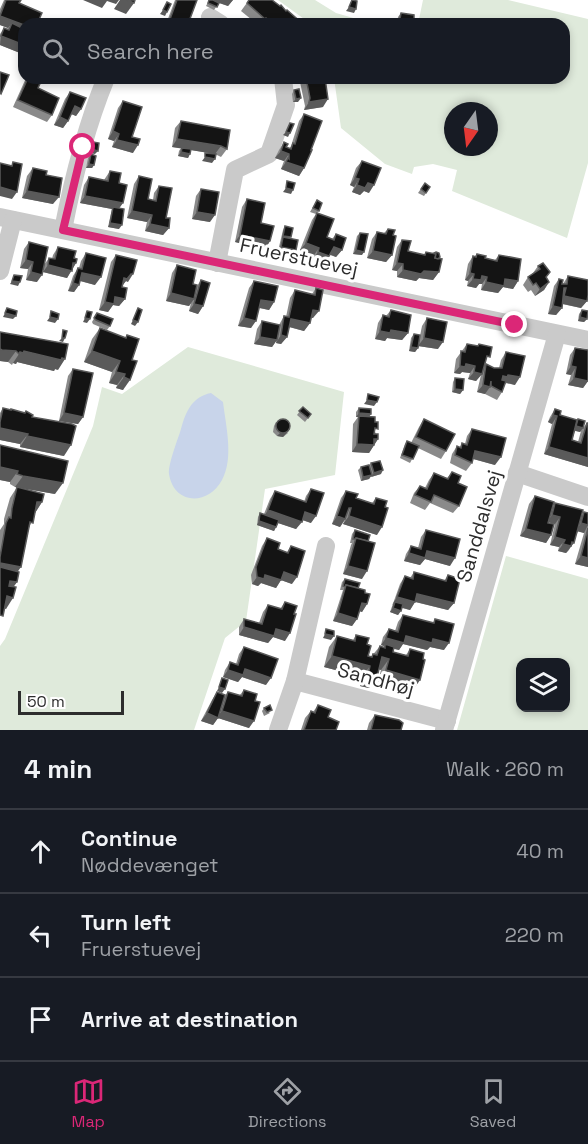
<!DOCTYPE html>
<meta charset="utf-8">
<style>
body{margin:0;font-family:"Space Grotesk",sans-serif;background:#20242c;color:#f1f3f6}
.controls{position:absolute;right:18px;bottom:18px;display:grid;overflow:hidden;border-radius:12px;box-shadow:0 3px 9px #0003}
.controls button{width:54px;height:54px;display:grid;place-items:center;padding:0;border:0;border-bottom:2px solid #363941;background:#171b24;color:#f1f3f6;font:30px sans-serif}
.compass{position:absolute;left:444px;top:102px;width:54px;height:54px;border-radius:50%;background:#171b24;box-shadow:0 3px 9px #0003;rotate:194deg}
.scale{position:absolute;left:18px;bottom:15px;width:106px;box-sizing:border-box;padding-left:6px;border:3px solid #2d2d2d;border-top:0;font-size:16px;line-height:21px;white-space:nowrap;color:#2d2d2d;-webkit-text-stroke:4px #fff;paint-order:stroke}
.stop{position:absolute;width:18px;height:18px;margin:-14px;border:4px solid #db2777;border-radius:50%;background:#fff}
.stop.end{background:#db2777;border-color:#fff;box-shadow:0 2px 6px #0008}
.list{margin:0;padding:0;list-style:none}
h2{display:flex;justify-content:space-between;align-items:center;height:78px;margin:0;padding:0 24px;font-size:26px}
h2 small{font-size:20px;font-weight:400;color:#9ea1a6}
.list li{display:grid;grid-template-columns:39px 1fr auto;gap:18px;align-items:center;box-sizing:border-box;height:84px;padding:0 24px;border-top:2px solid #363941}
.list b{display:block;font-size:22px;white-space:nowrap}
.list p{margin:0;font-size:20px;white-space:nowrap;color:#9ea1a6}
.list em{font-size:20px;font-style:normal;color:#9ea1a6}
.icon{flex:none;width:33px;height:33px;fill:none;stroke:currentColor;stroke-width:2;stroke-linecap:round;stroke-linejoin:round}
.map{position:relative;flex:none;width:588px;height:730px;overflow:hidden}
.search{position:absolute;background:#171b24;box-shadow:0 3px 9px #0003;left:18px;right:18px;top:18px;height:66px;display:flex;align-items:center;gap:15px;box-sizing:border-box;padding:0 21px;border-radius:18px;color:#9ea1a6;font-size:22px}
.sheet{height:330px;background:#171b24}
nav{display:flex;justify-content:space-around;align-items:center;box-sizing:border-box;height:84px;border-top:2px solid #363941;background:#171b24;font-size:16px;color:#9ea1a6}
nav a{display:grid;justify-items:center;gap:3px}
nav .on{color:#db2777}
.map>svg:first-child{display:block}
.green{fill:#dfeadb;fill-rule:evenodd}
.water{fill:#c8d4ea}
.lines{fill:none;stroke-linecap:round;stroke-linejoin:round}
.minor{stroke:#cacaca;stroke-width:18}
.wall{fill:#8a8a8a;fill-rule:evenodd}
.shaded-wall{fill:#5a5a5a}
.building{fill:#141414;stroke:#5a5a5a;stroke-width:1.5}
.route{stroke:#db2777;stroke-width:8}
.labels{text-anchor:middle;stroke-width:6;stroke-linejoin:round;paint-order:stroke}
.street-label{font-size:20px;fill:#2d2d2d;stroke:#fff}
</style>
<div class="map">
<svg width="588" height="730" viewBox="0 0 588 730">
<rect width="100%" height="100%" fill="#fff"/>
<g class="green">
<path d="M278,0H315L336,13L374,24H311Z"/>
<path d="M423,0H508L588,19V163L567,238L452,191L457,170L433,164L414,167L412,174L385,164L341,128L334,78H564V24H418ZM453,111H489V147H453Z"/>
<path d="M188,347L344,392L335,475L265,489L246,621L225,638L194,730H0V646L5,639L93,426L102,387L122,394Z"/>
<path d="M506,556L588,579V730H457ZM520,662H566V708H520Z"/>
</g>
<path class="water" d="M211,393L223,402C226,427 234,458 222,480C208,506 174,505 169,474C168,464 178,439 181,429C186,411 192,397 211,393Z"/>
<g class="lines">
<g class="minor">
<path d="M210,17L221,24"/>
<path d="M0,217L588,340"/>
<path d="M63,230C73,178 86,127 106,78"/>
<path d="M217,263L235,170L269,154L286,105L283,78"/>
<path d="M0,271L13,220"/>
<path d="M517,473L588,497"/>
<path d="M295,681L447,721"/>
<path d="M278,730L295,681L326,546"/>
<path d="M444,730L557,334"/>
</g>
</g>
<g class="wall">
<path d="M4,0H21L19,3L24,24V48L20,53L0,45V34L4,28L7,29L8,28L0,25V9Z"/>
<path d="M175,0H197L188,24H166Z"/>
<path d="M209,0H233L228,6L219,3L214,10L206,6Z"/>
<path d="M249,0L286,11L303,24H257L241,11Z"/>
<path d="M401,13L414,24H397L398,17Z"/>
<path d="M26,78H40L38,88L52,115L47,122L13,107Z"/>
<path d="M301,78H325L323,107L304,110L305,106L300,82L301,80Z"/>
<path d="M294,90L298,102H293L292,94Z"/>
<path d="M70,92L81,109L76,116L71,114L68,121L63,128L54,125L65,99Z"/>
<path d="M123,101L132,137L133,153L112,147L114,141L108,139L118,108Z"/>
<path d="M304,114V168L299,176L281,169L284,161L275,158L279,150L284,142L286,147L289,149L291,146L299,121Z"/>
<path d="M181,121L227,149L221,157L215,154L191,150L188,158L178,156L179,151L181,148L172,147L175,128Z"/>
<path d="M91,154L94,165L92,168H86L88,158Z"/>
<path d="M362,161L369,193L364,191L360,195L352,192L354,187L350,185L356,168Z"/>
<path d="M33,168L46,175L53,204L22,198L27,176Z"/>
<path d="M110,171L119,183V229L108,227L112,209L80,203L84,185L89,177L104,180Z"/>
<path d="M139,176L148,199L153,200L154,193L159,186L169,228L163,235L145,231L147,222L127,218L134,184Z"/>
<path d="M425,183L430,187L424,196L418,193Z"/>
<path d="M201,189L210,222L192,219L196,196Z"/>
<path d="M247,199L270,241L265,249L235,242L242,207Z"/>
<path d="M317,200L319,211L317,213L327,237L332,239L336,234L342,250L336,257L330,255L324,263L313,259L314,255L300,250L312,220L316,214L310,212Z"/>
<path d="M285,226L291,237L290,238L293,254L278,251L283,230Z"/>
<path d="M388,229L393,235L392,255L386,262L367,258L372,239L377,232L384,233Z"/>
<path d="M360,233L362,255L353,254L357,236Z"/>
<path d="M402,240L408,251L424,255L426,252L440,257L439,259V272L433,280L419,278L416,281L397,277V271L392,270L397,247Z"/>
<path d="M29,242L37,282L26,280L28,269L20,268L24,249Z"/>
<path d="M58,247L74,258L76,263L67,278L43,272L44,265L49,258L52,259L53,255Z"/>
<path d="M86,253L95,285L80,281L79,285L74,292L68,291L73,276L78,268H79L81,261Z"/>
<path d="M477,254L485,258L495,260L499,255L518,281L513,289L503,287L498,293L481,290L482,284H479L476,288L467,286L468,281L465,280L468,264L473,256H475Z"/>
<path d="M116,255L128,282L126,281L122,286L125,299L119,306L113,305L108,312L99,310L111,262Z"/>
<path d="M177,265L193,284L197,286L201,280L203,306L198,314L189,311L191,303L189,306L166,301L172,273Z"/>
<path d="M538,266L549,282L544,290L535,296L531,290L528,292L523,285L528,277L533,273Z"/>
<path d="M568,276L587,301L581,308L562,304V308L556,315L548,314L554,286L559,279L563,284Z"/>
<path d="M254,281L274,302L269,310L259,308L251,328L238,326L249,288Z"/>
<path d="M316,288L313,318H311L310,323L304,331L289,327L287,337L281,344L276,343V341L272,347L254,344L257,329L262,321L279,325L284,316L286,317L290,298L295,290L312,294Z"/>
<path d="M391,310L408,333L402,340L387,338L385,341L375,339L378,323L383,315L386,316Z"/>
<path d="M582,310L587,319L584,322L578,321L579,314Z"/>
<path d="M97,313L110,326L107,330L93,324L92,322Z"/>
<path d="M427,318L438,349L418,346L422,326Z"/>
<path d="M100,328L125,338L127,335L132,360L123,390L116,388L117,385L109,383L112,372L84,362L92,339Z"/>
<path d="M0,332L58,370L55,369L54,371L17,362L16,364L13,363L12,365L8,362L0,361Z"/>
<path d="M414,334L418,348L415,352L409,351L411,338Z"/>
<path d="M467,344L478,346L479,344L484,364L483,369L486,364L494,368H499L501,360L506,352L515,385L505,383L502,392L497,400L485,394L477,392L481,375L476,381L468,379L470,373L462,372L460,374L454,373L456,359Z"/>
<path d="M575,348L588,350V381L583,388L568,385L571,375L566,374L570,355Z"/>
<path d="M73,369L83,417L78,424L59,421L68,376Z"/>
<path d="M455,378L463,390L460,394L452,392L453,382Z"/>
<path d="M303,407L308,418L305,422L297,415Z"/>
<path d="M3,408L10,410L11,409L25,413L26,411L32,417L64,456L20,447V444L0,440V413Z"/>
<path d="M359,408L371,414L369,417L378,439L369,453L352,452L353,424L358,417H356V412Z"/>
<path d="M555,409L560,415L583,428L587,423H588V467L544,454L552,424L548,422L550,417ZM575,431L580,432L581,431L578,442L572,440Z"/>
<path d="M424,419L446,451L441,459L418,448L410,463L400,458L405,444L407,441L411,443L419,427Z"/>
<path d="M276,422L288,433L283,437L277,436L273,432L274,426Z"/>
<path d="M472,429L495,465L473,459L472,463L466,471L450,463L452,454L457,446L460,447L462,443L465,444L467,436Z"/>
<path d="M0,445L55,494L15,487L10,484V482L0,480Z"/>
<path d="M371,463L381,474L371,477V476L369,479L361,481L358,470L361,467L369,466Z"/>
<path d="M452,472L458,483L459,506L453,513L430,503L425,510L410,503L414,493L420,486L425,488L429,480L434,473L447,478Z"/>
<path d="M17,487L42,502L35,513L29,528L18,571L17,582L13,587L6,609L5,608L0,615V530L4,524V519L10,498Z"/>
<path d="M311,489V523L302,520L296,529L278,523L274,531L257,525L258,517L260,513L264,514L270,499L275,491L304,502L306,496Z"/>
<path d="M346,491L356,498L372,503L376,498L377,535L343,524L345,520L340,527L332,524L341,498Z"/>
<path d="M535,496L553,507L555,503L582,515L584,512L588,513V567L575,564L584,533L578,531L569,550L566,553L558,551L559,547L550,545L555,524L549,522L551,535L546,543L520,536L529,504Z"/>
<path d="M355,530L362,579L343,574L351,545L352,543H350L352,534Z"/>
<path d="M426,530L450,566L425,559L420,565L404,561L406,554L411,546L418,548L421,537Z"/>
<path d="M267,538L278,549L287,552L291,546L292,584L281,580L276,588L261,583L258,586L252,584L251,575L262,546Z"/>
<path d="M414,572L444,581L448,575L454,603L448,610L415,602L410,610L402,608L398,615L390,612L400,584L405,576L410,578Z"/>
<path d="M345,579L365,593L367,604L362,612L359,611L357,619L352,626L333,621L343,590H340L342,582Z"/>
<path d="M285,602V641L273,637L268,643L239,635V627L244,619L259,623L263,612L268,605L280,609Z"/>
<path d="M403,615L433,623L435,619L444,650L430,647L427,650L403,644L399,650L394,649L393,652L406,655L410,649L423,659L420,680L412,691L378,681L381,670L379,669L369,688L360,686L362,677L324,667L329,647L337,636L353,640L356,635L367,644L368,656L371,657L380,646L383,647L384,646L381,645L383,637L389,629L395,631L398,622Z"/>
<path d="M244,647L266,685L242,677L238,682L223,677L225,670L230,662L236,664L239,654Z"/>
<path d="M244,690L255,701L249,728L218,718L213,725L201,721L212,700L217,692L224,697L228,692L239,696Z"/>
<path d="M318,705L328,717L336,730H301L305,718L311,711L313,712Z"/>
<path d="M264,708L270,713L264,716L262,711Z"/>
<path d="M375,715L401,730H367L369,723Z"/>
</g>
<g class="shaded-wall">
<path d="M83,0H119L116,4L107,1L102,8Z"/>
<path d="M120,0H127L134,3L126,14L114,9Z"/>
<path d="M211,0H233L228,6Z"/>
<path d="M349,7L356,9L354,13L346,11Z"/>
<path d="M163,10L167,12L165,16L160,14Z"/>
<path d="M0,16L24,25V35L12,23L8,28L0,25Z"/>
<path d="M1,36L24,45V48L20,53L0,45Z"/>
<path d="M301,98L298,102H293L296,99Z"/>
<path d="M328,99L323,107L304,110L309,102Z"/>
<path d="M75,106L81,109L76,116L69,113Z"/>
<path d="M60,117L68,121L63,128L54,125Z"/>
<path d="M113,131L119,134L114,141L108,139Z"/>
<path d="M286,132L290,133L288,137L283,135Z"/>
<path d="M177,139L221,146L215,154L172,147Z"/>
<path d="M117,140L138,145L133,153L112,147Z"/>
<path d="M91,149L98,151L95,154L89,153Z"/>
<path d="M281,151L289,154L284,161L275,158Z"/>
<path d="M181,152L190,154L188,158L178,156Z"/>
<path d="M205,157L215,159L212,163L202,161Z"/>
<path d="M286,162L304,168L299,176L281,169Z"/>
<path d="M89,164L94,165L92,168H86Z"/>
<path d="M355,178L359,179L354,187L350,185Z"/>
<path d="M368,183L374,185L369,193L364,191L360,195L352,192L357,185Z"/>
<path d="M0,187L17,192L12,199L0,196Z"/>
<path d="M286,188L293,190L291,194L283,192Z"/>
<path d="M27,191L59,197L53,204L22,198Z"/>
<path d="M85,196L123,203L118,210L113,207L112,209L80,203Z"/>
<path d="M132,211L152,215L147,222L127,218Z"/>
<path d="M197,212L215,215L210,222L192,219Z"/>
<path d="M110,223L122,225L119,229L108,227Z"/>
<path d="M150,224L169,228L163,235L145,231Z"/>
<path d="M240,235L270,241L265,249L235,242Z"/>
<path d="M306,243L319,248L314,255L300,250Z"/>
<path d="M281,247L296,250L293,254L278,251Z"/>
<path d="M334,247L342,250L336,257L329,254Z"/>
<path d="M356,250L364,252L362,255L353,254Z"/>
<path d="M373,251L392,255L386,262L367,258Z"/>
<path d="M318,252L329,256L324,263L313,259Z"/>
<path d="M26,260L33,262L28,269L20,268Z"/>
<path d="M73,263H76L67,278L43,272L48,265Z"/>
<path d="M397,263L403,264L397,271L392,270Z"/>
<path d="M403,270L424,271L439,272L433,280L419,278L416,281L397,277Z"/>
<path d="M31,272L42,275L37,282L26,280Z"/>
<path d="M82,273L101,277L95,285L77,280Z"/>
<path d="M470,273L474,274L468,281L465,280Z"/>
<path d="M131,274H133L128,282L126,281L122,286L124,278Z"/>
<path d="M482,276L487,277L482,284H479L476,288L467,286L473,279Z"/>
<path d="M505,279L518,281L513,289L503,287L498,293L481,290L486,282Z"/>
<path d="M12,281L20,282L18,286L10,284Z"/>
<path d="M549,282L544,290L535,296L540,289Z"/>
<path d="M73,283L79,285L74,292L68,291Z"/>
<path d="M171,293L194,299L189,306L166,301Z"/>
<path d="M564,296L587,301L581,308L559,303Z"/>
<path d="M115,297L125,299L119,306L113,305L108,312L99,310L105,302Z"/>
<path d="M261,300L274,302L269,310L256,307Z"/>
<path d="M194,304L203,306L198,314L189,311Z"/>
<path d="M553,306L562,308L556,315L548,314Z"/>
<path d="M313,310L319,311L313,318L307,317Z"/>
<path d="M5,313L16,316L13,319L3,317Z"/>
<path d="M50,317L58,319L55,323L47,321Z"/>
<path d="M580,317L587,319L584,322L578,321Z"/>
<path d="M85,318L90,319L87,323L83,322Z"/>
<path d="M244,318L256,321L251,328L238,326Z"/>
<path d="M291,319L310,323L304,331L286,326Z"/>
<path d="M133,320L138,322L135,326L131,324Z"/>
<path d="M391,330L408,333L402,340L387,338L385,341L375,339L380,331Z"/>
<path d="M281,335L287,337L281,344L276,343Z"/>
<path d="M260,337L277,340L272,347L254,344Z"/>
<path d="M62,338H65L63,342L59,341Z"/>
<path d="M424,338L443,342L438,349L418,346Z"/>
<path d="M411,347L418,348L415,352L409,351Z"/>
<path d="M0,349L16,351L8,362L0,361Z"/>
<path d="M24,351L62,358L65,359L58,370L55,369L54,371L17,362L16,364L13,363L19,354Z"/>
<path d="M92,351L120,361L112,372L84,362Z"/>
<path d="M466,364L475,366L470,373L462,372L460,374L454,373L460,366Z"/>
<path d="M571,366L576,367L571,375L566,374Z"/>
<path d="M116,372L125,374L117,385L109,383Z"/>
<path d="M474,372L482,374L476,381L468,379Z"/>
<path d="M508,375L520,377L515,385L504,382L502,385L503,376Z"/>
<path d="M124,377L130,380L123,390L116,388Z"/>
<path d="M574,378L588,381L583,388L568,385Z"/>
<path d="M483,385L490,387L485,394L477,392Z"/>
<path d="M455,389L463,390L460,394L452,392Z"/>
<path d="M367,400L377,402L374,406L364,404Z"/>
<path d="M64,413L83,417L78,424L59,421Z"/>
<path d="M359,413L371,414L368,418L356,417Z"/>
<path d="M553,415L557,416L552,424L548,422Z"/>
<path d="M575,426L583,428L580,432L573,430Z"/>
<path d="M0,428L28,434L20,444L0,440Z"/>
<path d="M290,429L283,437L277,436L280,433Z"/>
<path d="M27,436L71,445L64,456L20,447Z"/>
<path d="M374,439H378L369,453L352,452L357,444Z"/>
<path d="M549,447L588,458V467L544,454Z"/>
<path d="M475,451L501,457L495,465L470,458Z"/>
<path d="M0,467L18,471L10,482L0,480Z"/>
<path d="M383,470L381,474L371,477L374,473Z"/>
<path d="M372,475L369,479L361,481L363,477Z"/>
<path d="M23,476L63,483L55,494L15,487Z"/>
<path d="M37,502H42L35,513Z"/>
<path d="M268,510L302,522L296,529L263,518Z"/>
<path d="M305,512L316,516L311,523L300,519Z"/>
<path d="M552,515L560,517L555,524L547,522Z"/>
<path d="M337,516L345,519L340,527L332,524Z"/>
<path d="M349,516L382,527L377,535L343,524Z"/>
<path d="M259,521L276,527L274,531L257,525Z"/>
<path d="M581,523L588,525L584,533L576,531Z"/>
<path d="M526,529L551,535L546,543L520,536Z"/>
<path d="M555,537L565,540L559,547L550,545Z"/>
<path d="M572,542L574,543L566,553L558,551L563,544Z"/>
<path d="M427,551L455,558L450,566L425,559L420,565L404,561L409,553Z"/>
<path d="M581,556L588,558V567L575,564Z"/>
<path d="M0,563L21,567L13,578L0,576Z"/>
<path d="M348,566L367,571L362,579L343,574Z"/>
<path d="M284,572L297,577L292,584L278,579Z"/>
<path d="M265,575L281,580L276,588L261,583L258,586L252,584L257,577Z"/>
<path d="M10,581L17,582L9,593L3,592Z"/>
<path d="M417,594L454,603L448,610L412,601Z"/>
<path d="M7,596L13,598L6,609L0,607Z"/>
<path d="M397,597L415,602L410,610L393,605L395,602L392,605Z"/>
<path d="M362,603L367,604L362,612L357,610Z"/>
<path d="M393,608L401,611L398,615L390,612Z"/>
<path d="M338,613L357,619L352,626L333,621Z"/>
<path d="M244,627L276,629L290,633L285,641L273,637L268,643L239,635Z"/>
<path d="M325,634L334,636L331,640L323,638Z"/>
<path d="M406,636L433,639L449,643L444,650L430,647L427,650L403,644L399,650L385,646V644L384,646L381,645L386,638Z"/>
<path d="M332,656L370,666L362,677L324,667Z"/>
<path d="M382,657L389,659L381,670L374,668Z"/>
<path d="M245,669L271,678L266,685L242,677L238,682L223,677L228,670Z"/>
<path d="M386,670L420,680L412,691L378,681Z"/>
<path d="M368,675L377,677L369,688L360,686Z"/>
<path d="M219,687L225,689L222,693L217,691Z"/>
<path d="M222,711L254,721L249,728L218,718L213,725L201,721L207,713L217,717Z"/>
</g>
<g class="building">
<path d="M6,0H21L19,3L42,13L37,24H24V25L0,16Z"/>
<path d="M127,0H135L134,3Z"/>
<path d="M177,0H197L188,24H166L168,21L169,22Z"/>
<path d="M209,0H213L219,3L217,7L208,3Z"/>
<path d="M249,0H272L280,6L281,5L286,11L287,10L303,24H274L266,18L265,19L247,3Z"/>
<path d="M352,0L357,1L356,9L349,7Z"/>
<path d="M167,2L171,4L167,12L163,10Z"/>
<path d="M401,13L414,15V24H399Z"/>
<path d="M248,19L255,24H248L246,23Z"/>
<path d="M12,23L24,29V45L1,36L4,28L9,30Z"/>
<path d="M0,72L9,75L1,94L0,93Z"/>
<path d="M28,78H40L42,79L38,88L59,98L52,115L18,100Z"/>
<path d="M306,78H325L328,99L309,102L310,98Z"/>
<path d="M299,89L301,98L296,99L294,90Z"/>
<path d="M70,92L86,98L81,109L75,106L68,121L60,117Z"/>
<path d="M123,101L142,107L132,137L140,139L138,145L117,140L119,134L113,131Z"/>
<path d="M304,114L322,121L311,150H312L304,168L286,162L288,158L289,159V154L281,151L284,142L288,144L286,147L291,149L293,143L295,144Z"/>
<path d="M181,121L230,130L227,149L221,146L177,139Z"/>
<path d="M290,123L294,124L290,133L286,132Z"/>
<path d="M93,142L99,143L98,151L91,149Z"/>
<path d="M182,148L191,149L190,154L181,152Z"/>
<path d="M205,153L216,154L215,159L205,157Z"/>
<path d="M91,154L96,156L94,165L89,164Z"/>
<path d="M362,161L381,168L374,185L368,183L365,188L357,185L359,179L355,178Z"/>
<path d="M13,162L22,164L17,192L0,187V163L12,166Z"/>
<path d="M33,168L47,171L46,175L62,178L59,197L27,191Z"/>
<path d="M110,171L121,173L119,183L127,185L123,203L85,196L89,177L108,181Z"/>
<path d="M139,176L152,179L148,199L156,201L159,186L172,188L166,218H170L169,228L150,224L152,215L132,211Z"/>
<path d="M287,181L295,183L293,190L286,188Z"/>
<path d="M425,183L430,187L426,193L421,189Z"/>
<path d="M201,189L219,192L215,215L197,212Z"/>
<path d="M247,199L265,203L261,223L274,226L270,241L240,235Z"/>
<path d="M317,200L322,203L319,211L313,208Z"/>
<path d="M113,207L124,209L122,225L110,223Z"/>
<path d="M317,213L334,219L327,237L334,240L336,234L346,238L342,250L334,247L329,256L318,252L319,248L306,243Z"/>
<path d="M285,226L293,228L291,237L283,236Z"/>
<path d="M388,229L395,230L393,235L396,236L392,255L373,251L377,232L386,234Z"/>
<path d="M360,233L368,234L364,252L356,250Z"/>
<path d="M283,237L298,240L296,250L281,247Z"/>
<path d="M402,240L411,241L408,251L425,255L426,252L436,254L435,258L442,259L439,272L424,271L421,274L403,270V264L397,263Z"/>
<path d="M29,242L48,247L42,275L31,272L33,262L26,260Z"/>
<path d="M58,247L76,251L74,258L77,259L76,263H73L72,271L48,265L49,258L55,259Z"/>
<path d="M436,252L439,253L440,257L438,259L435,258L436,254L434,253Z"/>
<path d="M86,253L106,258L101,277L82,273L79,285L73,283L78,268L82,269Z"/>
<path d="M477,254L486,256L485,258L497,261L499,255L521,259L518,281L505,279L504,286L486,282L487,277L482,276L481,280L473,279L474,274L470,273L473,256L476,257Z"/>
<path d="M116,255L137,260L133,274H131L127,279L124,278L122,287L127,288L125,299L115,297L114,304L105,302Z"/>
<path d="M543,263L550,272L546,277L549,282L540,289L536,283L533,285L528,277L540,269L538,266Z"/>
<path d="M177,265L196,270L193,284L197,285L194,299L171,293Z"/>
<path d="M14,275L22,276L20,282L12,281Z"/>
<path d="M568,276L588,280V295L587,301L564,296L566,288H564L562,308L553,306L559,279L563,280L562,284H567Z"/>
<path d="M201,280L210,283L203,306L194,304Z"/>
<path d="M254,281L278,286L274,302L261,300L256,321L244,318Z"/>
<path d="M316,288L323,290L319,311L313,310L310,323L291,319L287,337L281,335L284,316L289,317L295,290L315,295Z"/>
<path d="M7,308L17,311L16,316L5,313Z"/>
<path d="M138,308L142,310L138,322L133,320Z"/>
<path d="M391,310L411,315L408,333L391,330L390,333L380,331L383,315L389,317Z"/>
<path d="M582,310L588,311L587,319L580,317Z"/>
<path d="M51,311L59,314L58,319L50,317Z"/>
<path d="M87,311L92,312L90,319L85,318Z"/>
<path d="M97,313L113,319L110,326L96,320L94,318Z"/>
<path d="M427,318L447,322L443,342L424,338Z"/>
<path d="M262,321L280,325L277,340L260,337Z"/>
<path d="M100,328L126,338L127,335L139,339L132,360L137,361L130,380L124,377L125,374L116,372L120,361L92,351Z"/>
<path d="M63,330L67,331L65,338H62Z"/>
<path d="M0,332L68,344L65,359L62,358L61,360L24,351L23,353L20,352L19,354L16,351L2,350L0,349Z"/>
<path d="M414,334L420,335L418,348L411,347Z"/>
<path d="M467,344L478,346L479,344L492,347L490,357L487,356L482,374L474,372L475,366L466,364L465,367L460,366L461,351L465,352Z"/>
<path d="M575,348L588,350V381L574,378L576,367L571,366Z"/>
<path d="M506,352L525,356L520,377L508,375L507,377L503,376L502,380L506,381L502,392L491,386V381L490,387L483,385L486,364L494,368H502Z"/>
<path d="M73,369L93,373L83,417L64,413Z"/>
<path d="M455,378L464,379L463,390L455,389Z"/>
<path d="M368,394L379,397L377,402L367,400Z"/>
<path d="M303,407L311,414L308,418L299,411Z"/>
<path d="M3,408L11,410V409L25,413L26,411L33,415L32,417L72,424L76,426L71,445L27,436L28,434L0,428V422Z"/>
<path d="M359,408L371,409V414L359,413Z"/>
<path d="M555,409L561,411L560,415L577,420L572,440L581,443L587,423H588V458L549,447L557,416L553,415Z"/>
<path d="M359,416L375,417V422H378V429L375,428L374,434H378V439H374V445L357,444Z"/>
<circle cx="283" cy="426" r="7"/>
<path d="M424,419L455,434L446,451L416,437Z"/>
<path d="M578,419L585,421L583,428L576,426Z"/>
<path d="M472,429L506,438L501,457L475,451L472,463L455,455L457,446L461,448L462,443L467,445Z"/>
<path d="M407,441L419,446L413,459L402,455Z"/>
<path d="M0,445L68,461L63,483L23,476L17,474L18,471L0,467Z"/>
<path d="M380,461L383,470L374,473L371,463Z"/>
<path d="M369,465L372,475L363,477L361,467Z"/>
<path d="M452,472L461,476L458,483L467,487L459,506L434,495L431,502L415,495L420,486L427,489L434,473L448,479Z"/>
<path d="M17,487L44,494L42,502H37L33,523L30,522L21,567L0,563V557L6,523L9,517L11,518L12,508Z"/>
<path d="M311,489L324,493L316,516L305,512L302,522L268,510L275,491L306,502Z"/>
<path d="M346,491L358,494L356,498L374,504L376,498L387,501L385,507L388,508L382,527L349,516L351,508H349L345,519L337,516Z"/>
<path d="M535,496L554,502L548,523L554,524L551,535L526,529Z"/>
<path d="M555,503L583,510L574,543L572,542L571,546L563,544L565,540L555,537L560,517L552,515Z"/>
<path d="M584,512L588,513V525L581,523Z"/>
<path d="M260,513L279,520L276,527L259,521Z"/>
<path d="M588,528V558L581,556Z"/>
<path d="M355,530L370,535L368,541L356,538L355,539H353Z"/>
<path d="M426,530L460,539L455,558L427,551L425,558L409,553L411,546L421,549Z"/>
<path d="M267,538L280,543L278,549L288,553L291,546L305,551L297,577L284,572L281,580L265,575L264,579L257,577L256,567Z"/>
<path d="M356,538L375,543L367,571L348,566Z"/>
<path d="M0,567L19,572L17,582L10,581L9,586L16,587L13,598L7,596L3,616L0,615Z"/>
<path d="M414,572L446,581L448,575L460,579L454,603L417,594L415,602L397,597L405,576L413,579Z"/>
<path d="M345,579L360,583L358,588L346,585V587L343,586Z"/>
<path d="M346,585L365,590V593L370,594L367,604L362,603L357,619L338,613Z"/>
<path d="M285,602L297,606L294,614H296L290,633L276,629L274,636L244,627V619L262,624L268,605L282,609Z"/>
<path d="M395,602L403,604L401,611L393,608Z"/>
<path d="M403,615L434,623L435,619L454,624L449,643L433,639L432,643L406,636L404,643L386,638L389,629L398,632Z"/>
<path d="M326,629L334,631V636L325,634Z"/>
<path d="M356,635L369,638L367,644L371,646L368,656L372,657L373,654L377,655L380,646L385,648V644L394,647L393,652L408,656L410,649L424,653L423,659L425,660L420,680L386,670L389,659L382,657L377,677L368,675L370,666L332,656L337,636L355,641Z"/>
<path d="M244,647L278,659L271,678L245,669L243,675L228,670L230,662L238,665Z"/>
<path d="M222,678L228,680L225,689L219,687Z"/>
<path d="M244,690L257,694L255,701L260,702L254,721L222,711L228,692L242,696Z"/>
<path d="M217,692L225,695L218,718L207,713Z"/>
<path d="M270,705L272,710L267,712L264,708Z"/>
<path d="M318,705L331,710L328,717L339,722L336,730H304L311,711L315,713Z"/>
<path d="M375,715L399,720L403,723L401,730H371Z"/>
</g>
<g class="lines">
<path class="route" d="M83,147L63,230L515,325"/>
</g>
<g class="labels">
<g class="street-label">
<text transform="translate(299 257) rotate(12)" y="7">Fruerstuevej</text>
<text transform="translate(479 526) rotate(-74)" y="7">Sanddalsvej</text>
<text transform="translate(376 679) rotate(15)" y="7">Sandhøj</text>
</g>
</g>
</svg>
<div class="controls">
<button><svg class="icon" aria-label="layers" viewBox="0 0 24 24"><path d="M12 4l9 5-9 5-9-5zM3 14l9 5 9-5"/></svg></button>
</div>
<svg class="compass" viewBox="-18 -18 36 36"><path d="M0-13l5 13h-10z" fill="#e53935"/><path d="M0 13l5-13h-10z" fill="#9ea1a6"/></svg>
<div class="scale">50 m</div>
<div class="stop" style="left:83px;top:147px"></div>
<div class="stop end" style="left:515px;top:325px"></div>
<div class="search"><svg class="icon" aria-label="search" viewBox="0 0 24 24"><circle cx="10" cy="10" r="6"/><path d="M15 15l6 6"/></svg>Search here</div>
</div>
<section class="sheet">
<h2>4 min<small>Walk · 260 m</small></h2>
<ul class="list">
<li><svg class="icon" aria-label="ahead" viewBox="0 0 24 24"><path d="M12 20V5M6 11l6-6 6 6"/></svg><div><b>Continue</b><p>Nøddevænget</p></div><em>40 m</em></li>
<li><svg class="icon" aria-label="left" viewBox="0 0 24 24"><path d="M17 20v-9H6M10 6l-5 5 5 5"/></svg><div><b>Turn left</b><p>Fruerstuevej</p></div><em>220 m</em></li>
<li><svg class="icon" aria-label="arrive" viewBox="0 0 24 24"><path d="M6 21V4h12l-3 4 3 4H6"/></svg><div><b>Arrive at destination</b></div></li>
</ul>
</section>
<nav>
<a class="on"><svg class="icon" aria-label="map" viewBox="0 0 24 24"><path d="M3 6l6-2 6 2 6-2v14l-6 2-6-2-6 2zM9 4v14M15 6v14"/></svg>Map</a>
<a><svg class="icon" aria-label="directions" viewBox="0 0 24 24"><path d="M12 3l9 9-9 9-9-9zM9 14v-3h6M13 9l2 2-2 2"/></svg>Directions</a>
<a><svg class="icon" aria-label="saved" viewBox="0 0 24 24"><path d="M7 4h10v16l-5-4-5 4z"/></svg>Saved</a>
</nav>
